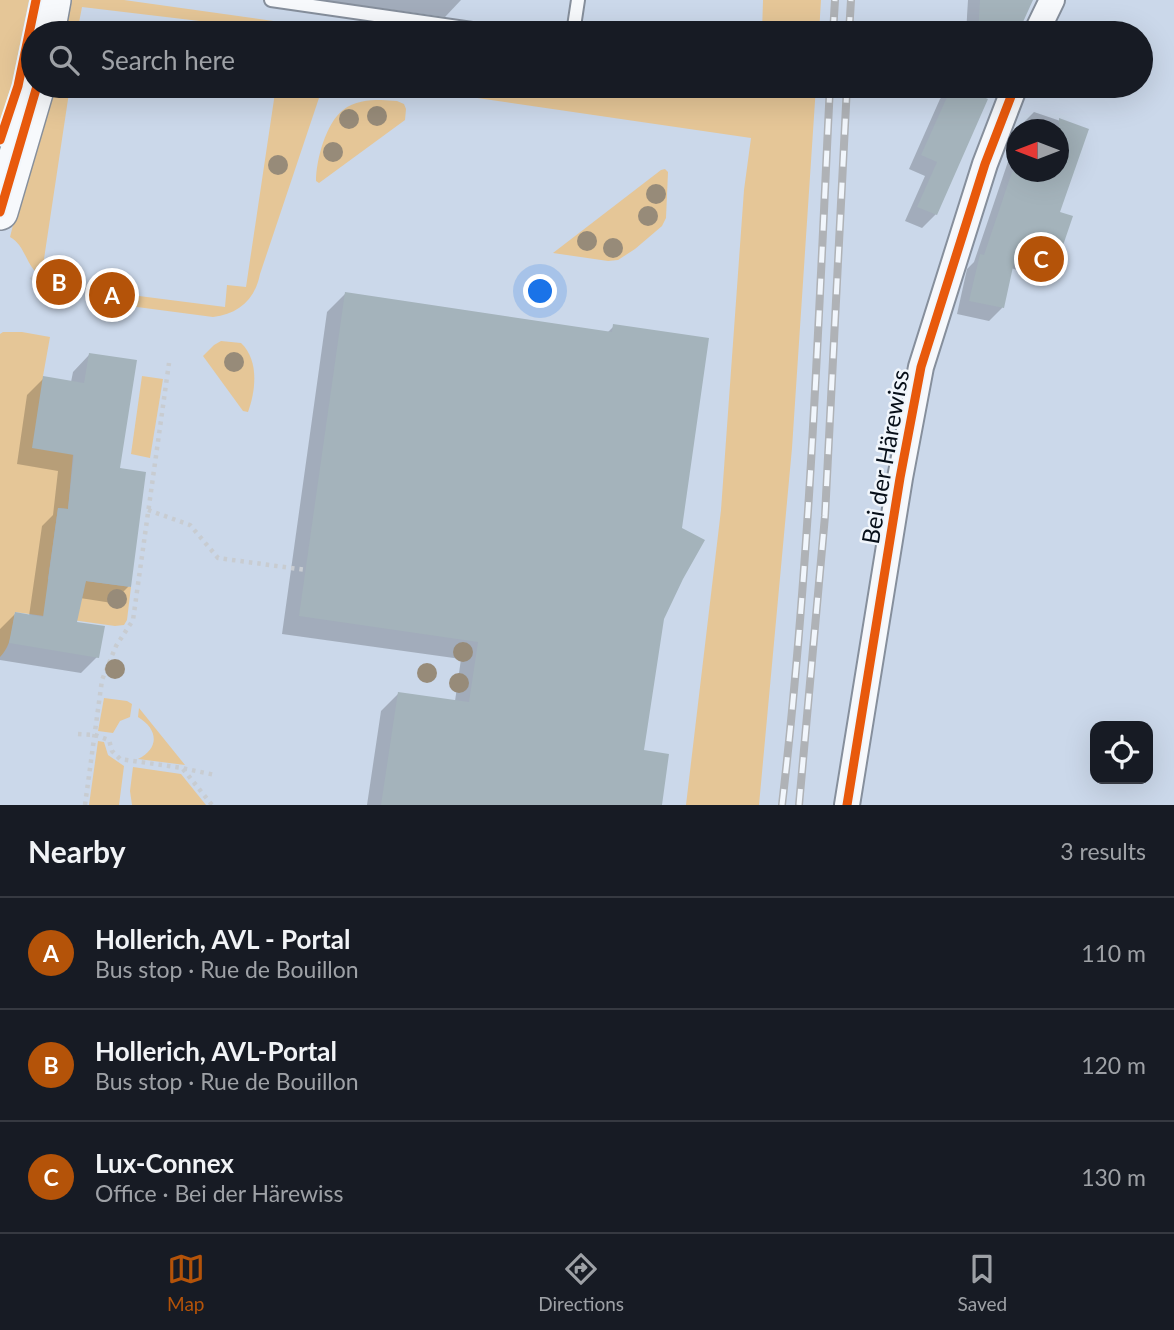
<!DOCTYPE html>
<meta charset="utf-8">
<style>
body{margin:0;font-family:Lato,sans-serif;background:#242831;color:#f1f3f6}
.controls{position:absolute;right:21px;bottom:21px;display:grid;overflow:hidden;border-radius:14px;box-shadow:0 7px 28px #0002}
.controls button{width:63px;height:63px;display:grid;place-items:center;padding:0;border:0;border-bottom:2px solid #363941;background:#171b24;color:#f1f3f6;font:35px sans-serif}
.compass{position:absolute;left:1006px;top:119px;width:63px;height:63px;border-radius:50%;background:#171b24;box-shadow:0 7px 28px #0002;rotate:270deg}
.you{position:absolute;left:541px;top:292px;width:24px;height:24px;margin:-18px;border:5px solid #fff;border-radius:50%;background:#1a73e8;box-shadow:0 0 0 10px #1a73e833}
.badge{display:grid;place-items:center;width:46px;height:46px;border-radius:50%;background:#b45309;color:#fff;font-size:23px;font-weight:700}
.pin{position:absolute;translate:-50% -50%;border:4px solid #fff;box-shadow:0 2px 7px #0006}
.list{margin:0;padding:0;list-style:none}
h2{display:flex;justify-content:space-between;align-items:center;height:91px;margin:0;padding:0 28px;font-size:30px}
h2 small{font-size:23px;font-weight:400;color:#9ea1a6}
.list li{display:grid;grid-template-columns:46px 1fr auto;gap:21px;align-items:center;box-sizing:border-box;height:112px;padding:0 28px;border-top:2px solid #363941}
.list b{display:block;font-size:26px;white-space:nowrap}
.list p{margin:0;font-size:23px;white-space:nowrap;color:#9ea1a6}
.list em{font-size:23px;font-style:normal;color:#9ea1a6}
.icon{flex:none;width:38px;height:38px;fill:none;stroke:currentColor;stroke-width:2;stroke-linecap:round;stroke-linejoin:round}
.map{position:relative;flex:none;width:1174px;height:805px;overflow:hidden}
.search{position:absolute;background:#171b24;box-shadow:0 7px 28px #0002;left:21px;right:21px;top:21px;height:77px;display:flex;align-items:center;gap:18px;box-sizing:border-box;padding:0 24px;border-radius:38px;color:#9ea1a6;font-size:26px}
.sheet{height:427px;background:#171b24}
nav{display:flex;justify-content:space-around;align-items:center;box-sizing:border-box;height:98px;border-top:2px solid #363941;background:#171b24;font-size:19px;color:#9ea1a6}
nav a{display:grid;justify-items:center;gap:4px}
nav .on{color:#b45309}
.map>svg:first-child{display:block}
.green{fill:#e5c697}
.shadow{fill:#0003}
.building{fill:#a4b3bb}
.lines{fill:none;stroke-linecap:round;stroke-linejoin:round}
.lane-casing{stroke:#868f9c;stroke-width:16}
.street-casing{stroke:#868f9c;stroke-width:28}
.secondary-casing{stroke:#868f9c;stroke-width:38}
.path{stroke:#c8ccd1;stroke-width:4.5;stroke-dasharray:3.5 5;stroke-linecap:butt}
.lane{stroke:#f7f9fc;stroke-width:12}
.street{stroke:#f7f9fc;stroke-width:24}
.secondary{stroke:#f7f9fc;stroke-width:35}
.rail-casing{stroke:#afb2b6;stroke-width:8}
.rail{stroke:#f1f6fc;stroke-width:5;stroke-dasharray:16;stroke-linecap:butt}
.cycleway-casing{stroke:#f1f6fc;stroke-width:13}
.cycleway{stroke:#e8590c;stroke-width:9}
.tree{fill:#978b79}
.labels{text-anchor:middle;stroke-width:5;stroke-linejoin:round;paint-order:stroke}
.street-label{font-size:24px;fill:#070f19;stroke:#f1f6fc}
</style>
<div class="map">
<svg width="1174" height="805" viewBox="0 0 1174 805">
<rect width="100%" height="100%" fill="#cbd8ea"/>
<g class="green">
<path d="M0,0H29L12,83L0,121Z"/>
<path d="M69,0H124L358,33H283V31L82,7L77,33H61Z"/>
<path d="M763,0H821L819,33H762Z"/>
<path d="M48,86H70L44,259L55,269L53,285C46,281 39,276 34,270C25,259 23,244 10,237Z"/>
<path d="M276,86H323L260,274C255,300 238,314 213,317L99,302L100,291L225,307L227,285L246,287Z"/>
<path d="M395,86H728L757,90L758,86H816L792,448L759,805H686L721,510L744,190L751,138Z"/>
<path d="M381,100L397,101L404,104L406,109L405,120L319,183L316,181C316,160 326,123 343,110C354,101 368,100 381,100Z"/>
<path d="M665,169L668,172L666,218L662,226L635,249L618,260L608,261L553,253L661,170Z"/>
<path d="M3,332H22L50,337L43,376L73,455L68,509L58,508L48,579L84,585L86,581L131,587L127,620L124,625L115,626L15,612C12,628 12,645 0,657V334Z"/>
<path d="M221,341L241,343C259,360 256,390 248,412L243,411L203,356L214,345Z"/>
<path d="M142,376L163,379L150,458L131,454Z"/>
<path d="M104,698L127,701L132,704L130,717L120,721L113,733L98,731Z"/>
<path d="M139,708L185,765L138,759C160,748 158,729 138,717Z"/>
<path d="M98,741L104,742L108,755L124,766L119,805H89Z"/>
<path d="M133,767L181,774L206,805H132L130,791Z"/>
</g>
<g class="shadow">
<path d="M320,0H461L445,17Z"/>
<path d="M968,0H1031L1016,33H966Z"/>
<path d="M952,86L986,99L936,214L922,228L905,221L925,176L909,169L940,99Z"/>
<path d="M1034,112L1087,130L1058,213L1054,265L1041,278L1011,268L1002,308L989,321L957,314L967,269L974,262L1016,138V172H1058V130H1019L1021,125Z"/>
<path d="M345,294L607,333L614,326L662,618L642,752L660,805H367L381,711L399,693L455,701L461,659L282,634L327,312Z"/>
<path d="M89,355L118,470L129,586L112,603L80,598L75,623L97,657L81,673L0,660V629L15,614L29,616L42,526L53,515L58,471L17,464L27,395L44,378L71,382L73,372Z"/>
</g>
<g class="building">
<path d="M980,0H1033L1018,33H978Z"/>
<path d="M952,86H960L988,99L937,215L917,207L937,162L921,155Z"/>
<path d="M1059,118L1089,129L1060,212L1073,216L1056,266L1016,253L1004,308L969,301L980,254L984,255L1012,172H1059Z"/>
<path d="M345,292L612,332L613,324L709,338L682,528L705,540L683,579L664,619L644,750L669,754L662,805H381L398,692L469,702L478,642L299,616Z"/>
<path d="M89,353L137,360L120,468L146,472L131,587L86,581L77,622L105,626L99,658L9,643L15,612L43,617L58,508L68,509L74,455L32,448L43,376L84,383Z"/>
</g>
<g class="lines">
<g class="lane-casing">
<g id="lane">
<path d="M271,0L500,33"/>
<path d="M573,33L578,0"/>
</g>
</g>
<g class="street-casing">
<g id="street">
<path d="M1036,33L1052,0"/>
<path d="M847,805L900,478L921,367L985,164L1015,86"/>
</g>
</g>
<g class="secondary-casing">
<g id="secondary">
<path d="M47,33L53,0"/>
<path d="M0,212L37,86"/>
</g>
</g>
<g class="path">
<path d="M31,277L41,284L52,289"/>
<path d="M148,510L190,525L218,558L306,570"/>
<path d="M78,734L95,735L109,740L112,751L120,759L182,768L215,775"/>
<path d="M183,769L212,805"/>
<path d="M85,805L102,680L116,646L133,620L169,363"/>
</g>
<use href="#lane" class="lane"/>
<use href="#street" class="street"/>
<use href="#secondary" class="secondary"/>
<g class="rail-casing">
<g id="rail">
<path d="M833,33L835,0"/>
<path d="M849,33L851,0"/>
<path d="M782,805C810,566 818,326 830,86"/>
<path d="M799,805L825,516L847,86"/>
</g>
</g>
<use href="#rail" class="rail"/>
<g class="cycleway-casing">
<g id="cycleway">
<path d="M0,140L18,86L36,0"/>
<path d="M0,212L37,86"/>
<path d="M847,805L900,478L921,367L985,164L1015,86"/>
</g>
</g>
<use href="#cycleway" class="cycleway"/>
</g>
<g class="tree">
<circle cx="377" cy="116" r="10"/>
<circle cx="349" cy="119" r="10"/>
<circle cx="333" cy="152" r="10"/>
<circle cx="278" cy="165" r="10"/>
<circle cx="656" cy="194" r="10"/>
<circle cx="648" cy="216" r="10"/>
<circle cx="587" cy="241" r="10"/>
<circle cx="613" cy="248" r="10"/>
<circle cx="234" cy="362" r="10"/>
<circle cx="117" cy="599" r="10"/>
<circle cx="463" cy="652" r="10"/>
<circle cx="115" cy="669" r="10"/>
<circle cx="427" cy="673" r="10"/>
<circle cx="459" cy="683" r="10"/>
</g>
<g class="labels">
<g class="street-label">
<text transform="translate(886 457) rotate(-80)" y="8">Bei der Härewiss</text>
</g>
</g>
</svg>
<div class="controls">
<button><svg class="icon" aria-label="locate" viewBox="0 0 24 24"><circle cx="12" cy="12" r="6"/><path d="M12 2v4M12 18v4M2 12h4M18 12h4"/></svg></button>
</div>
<svg class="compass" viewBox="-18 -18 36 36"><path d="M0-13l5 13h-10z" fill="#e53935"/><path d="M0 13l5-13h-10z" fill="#9ea1a6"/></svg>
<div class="you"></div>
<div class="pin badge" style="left:112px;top:295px">A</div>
<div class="pin badge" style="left:59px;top:282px">B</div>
<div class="pin badge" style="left:1041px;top:259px">C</div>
<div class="search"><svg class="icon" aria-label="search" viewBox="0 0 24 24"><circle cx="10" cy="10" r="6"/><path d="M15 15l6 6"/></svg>Search here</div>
</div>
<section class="sheet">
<h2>Nearby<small>3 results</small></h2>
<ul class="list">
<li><span class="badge">A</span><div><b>Hollerich, AVL - Portal</b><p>Bus stop · Rue de Bouillon</p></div><em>110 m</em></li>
<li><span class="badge">B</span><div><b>Hollerich, AVL-Portal</b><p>Bus stop · Rue de Bouillon</p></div><em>120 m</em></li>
<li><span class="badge">C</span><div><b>Lux-Connex</b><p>Office · Bei der Härewiss</p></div><em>130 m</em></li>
</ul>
</section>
<nav>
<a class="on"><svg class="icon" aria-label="map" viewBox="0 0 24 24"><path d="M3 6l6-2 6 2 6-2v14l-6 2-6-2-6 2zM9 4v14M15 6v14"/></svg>Map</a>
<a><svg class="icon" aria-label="directions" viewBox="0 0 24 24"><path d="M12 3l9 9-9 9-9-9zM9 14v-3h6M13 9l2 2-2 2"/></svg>Directions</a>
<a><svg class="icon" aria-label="saved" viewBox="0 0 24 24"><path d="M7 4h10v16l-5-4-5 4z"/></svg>Saved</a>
</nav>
